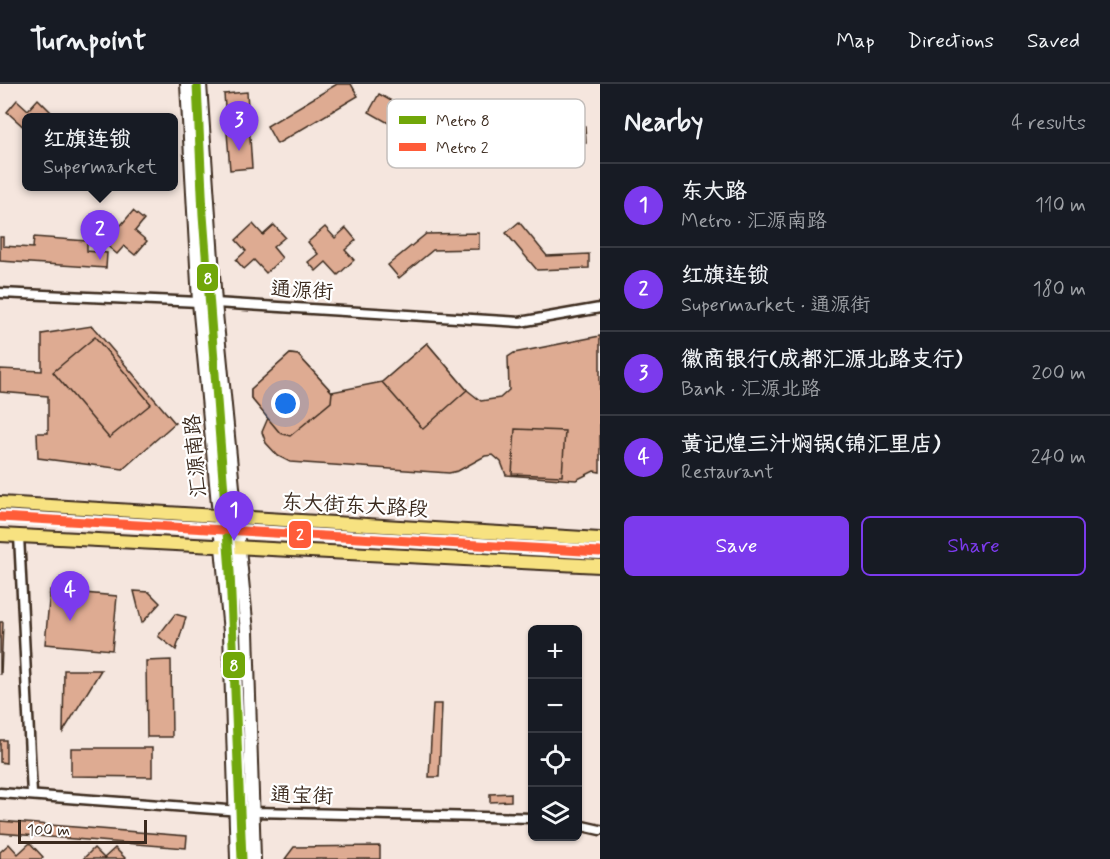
<!DOCTYPE html>
<meta charset="utf-8">
<style>
body{margin:0;font-family:Mynerve,"LXGW WenKai TC",sans-serif;background:#242831;color:#f1f3f6}
.controls{position:absolute;right:18px;bottom:18px;display:grid;overflow:hidden;border-radius:9px;box-shadow:0 2px 4px #0004}
.controls button{width:54px;height:54px;display:grid;place-items:center;padding:0;border:0;border-bottom:2px solid #363941;background:#171b24;color:#f1f3f6;font:30px sans-serif}
.scale{position:absolute;left:18px;bottom:15px;width:129px;box-sizing:border-box;padding-left:6px;border:3px solid #3b2a1e;border-top:0;font-size:16px;line-height:21px;white-space:nowrap;color:#3b2a1e;-webkit-text-stroke:4px #fff;paint-order:stroke}
.you{position:absolute;left:286px;top:320px;width:21px;height:21px;margin:-15px;border:4px solid #fff;border-radius:50%;background:#1a73e8;box-shadow:0 0 0 9px #1a73e833}
.badge{display:grid;place-items:center;width:39px;height:39px;border-radius:50%;background:#7c3aed;color:#fff;font-size:20px;font-weight:700}
.pin{position:absolute;translate:-50% -50px;filter:drop-shadow(0 2px 3px #0008)}
.pin::after{content:'';position:absolute;top:32px;width:21px;height:18px;background:inherit;clip-path:polygon(0 0,100% 0,50% 100%)}
.popup{position:absolute;left:22px;top:29px;width:156px;height:78px;box-sizing:border-box;display:grid;place-content:center;border-radius:9px;background:#171b24;filter:drop-shadow(0 2px 4px #0005);font-size:20px;white-space:nowrap;color:#9ea1a6}
.popup b{font-size:22px;color:#f1f3f6}
.popup::after{content:'';position:absolute;left:50%;top:100%;margin-left:-12px;border:12px solid transparent;border-top-color:#171b24}
.list{margin:0;padding:0;list-style:none}
h2{display:flex;justify-content:space-between;align-items:center;height:78px;margin:0;padding:0 24px;font-size:26px}
h2 small{font-size:20px;font-weight:400;color:#9ea1a6}
.list li{display:grid;grid-template-columns:39px 1fr auto;gap:18px;align-items:center;box-sizing:border-box;height:84px;padding:0 24px;border-top:2px solid #363941}
.list b{display:block;font-size:22px;white-space:nowrap}
.list p{margin:0;font-size:20px;white-space:nowrap;color:#9ea1a6}
.list em{font-size:20px;font-style:normal;color:#9ea1a6}
.actions{display:flex;gap:12px;padding:18px 24px}
.actions a{flex:1;padding:14px 0;border:2px solid #7c3aed;border-radius:9px;text-align:center;font-size:21px;color:#7c3aed}
.actions .main{background:#7c3aed;color:#fff}
.icon{flex:none;width:33px;height:33px;fill:none;stroke:currentColor;stroke-width:2;stroke-linecap:round;stroke-linejoin:round}
.map{position:relative;flex:none;width:600px;height:775px;overflow:hidden}
header{display:flex;align-items:center;gap:36px;box-sizing:border-box;height:84px;padding:0 30px;background:#171b24;border-bottom:2px solid #363941}
header strong{font-size:28px}
nav{display:flex;gap:33px;margin-inline-start:auto;font-size:21px}
main{display:flex}
aside{flex:1;background:#171b24}
.map>svg:first-child{display:block}
.building{fill:#deab92;stroke:#3b2a1e;stroke-width:1.5}
.lines{fill:none;stroke-linecap:round;stroke-linejoin:round}
.street-casing{stroke:#3b2a1e;stroke-width:13}
.secondary-casing{stroke:#3b2a1e;stroke-width:16}
.primary-casing{stroke:#3b2a1e;stroke-width:16}
.street{stroke:#fff;stroke-width:8}
.secondary{stroke:#fff;stroke-width:12}
.primary{stroke:#f7e281;stroke-width:12}
.metro-1-casing{stroke:#fff;stroke-width:14}
.metro-2-casing{stroke:#fff;stroke-width:14}
.metro-1{stroke:#71a709;stroke-width:9}
.metro-2{stroke:#ff5c39;stroke-width:9}
.labels{text-anchor:middle;stroke-width:4.5;stroke-linejoin:round;paint-order:stroke}
.street-label{font-size:21px;fill:#3b2a1e;stroke:#fff}
.key{fill:#fff;stroke:#c4bfbc;stroke-width:1.5}
.key-label{font-size:16px;fill:#3b2a1e}
.line-badge{stroke:#fff;stroke-width:2}
.badge-label{font-size:16px;text-anchor:middle;font-weight:bold;fill:#fff}
</style>
<header>
<strong>Turnpoint</strong>
<nav><a>Map</a><a>Directions</a><a>Saved</a></nav>
</header>
<main>
<div class="map">
<svg width="600" height="775" viewBox="0 0 600 775">
<rect width="100%" height="100%" fill="#f5e6de"/>
<filter id="ink" filterUnits="userSpaceOnUse"><feTurbulence type="fractalNoise" baseFrequency=".0167" numOctaves="2"/><feDisplacementMap in="SourceGraphic" scale="12" xChannelSelector="R" yChannelSelector="G"/><feConvolveMatrix kernelMatrix="1 2 1 2 8 2 1 2 1" color-interpolation-filters="sRGB"/></filter>
<g filter="url(#ink)">
<g class="building">
<path d="M337,0H351L358,12L277,60L267,42Z"/>
<path d="M247,8L252,84L230,86L224,10Z"/>
<path d="M379,10L469,61L459,79L369,28Z"/>
<path d="M38,15L51,28L46,33H27V46L7,28L17,16L28,26Z"/>
<path d="M585,42L586,59L492,66L491,48Z"/>
<path d="M133,127L144,136L135,147L147,157L135,171L124,162L117,170L105,160Z"/>
<path d="M519,138L547,172L589,170V184L537,186L506,149Z"/>
<path d="M253,140L263,151L274,141L285,153L273,163L282,174L266,189L254,176L244,185L236,176L246,167L236,156Z"/>
<path d="M325,143L335,154L346,144L356,156L345,166L354,176L338,191L326,178L316,187L308,178L318,170L308,158Z"/>
<path d="M479,149V165L433,166L399,194L388,181L426,150Z"/>
<path d="M0,153H3V162L33,164L34,153L87,157V167L107,169L106,184L0,177Z"/>
<path d="M92,242L175,339L123,385L38,374L37,349H48V312L0,308V285L42,287V250Z"/>
<path d="M600,252V388L594,387L576,396L506,391L501,378L493,371L485,372L458,387L449,389L290,378L278,372L266,359L262,348L268,334L251,314V305L290,270L298,271L332,308L382,298L427,259L467,306L481,317L500,314L509,306L508,273L514,269Z"/>
<path d="M95,253L151,320L109,354L53,288Z"/>
<path d="M427,259L467,306L423,345L382,298Z"/>
<path d="M290,270L298,271L332,308L331,318L290,352L280,349L251,314V305Z"/>
<path d="M515,345L565,347L562,392L512,390Z"/>
<path d="M50,506L117,512L112,566L45,560Z"/>
<path d="M134,507L149,508L160,519L142,539Z"/>
<path d="M175,530L186,533L176,566L158,552Z"/>
<path d="M0,538H3L1,590H0Z"/>
<path d="M171,576L172,653H147L146,577Z"/>
<path d="M64,586H101L63,648Z"/>
<path d="M433,620H442L439,693H429Z"/>
<path d="M0,656H6V679L0,678Z"/>
<path d="M71,664H152V693L71,692Z"/>
<path d="M511,709V717L490,718V710Z"/>
<path d="M0,737L187,752L186,764L0,749Z"/>
<path d="M30,759L43,773L41,775H0V768L9,760L18,770Z"/>
<path d="M380,762V775H285L294,763Z"/>
<path d="M94,764L104,774L115,764L126,775H83Z"/>
</g>
<g class="lines">
<g class="street-casing">
<g id="street">
<path d="M0,209L199,218L520,238L600,224"/>
<path d="M19,452L32,710"/>
<path d="M0,709L254,728L532,734"/>
<path d="M578,741L600,746"/>
</g>
</g>
<g class="secondary-casing">
<g id="secondary">
<path d="M187,0L199,218L230,548L237,775"/>
<path d="M200,0L215,219L247,547L254,775"/>
</g>
</g>
<g class="primary-casing">
<g id="primary">
<path d="M0,419L600,455"/>
<path d="M0,451L600,482"/>
</g>
</g>
<use href="#street" class="street"/>
<use href="#secondary" class="secondary"/>
<use href="#primary" class="primary"/>
<g class="metro-1-casing">
<path id="metro-1" d="M197,0L203,131L230,488L242,775"/>
</g>
<g class="metro-2-casing">
<path id="metro-2" d="M0,433L600,468"/>
</g>
<use href="#metro-1" class="metro-1"/>
<use href="#metro-2" class="metro-2"/>
</g>
</g>
<g class="labels">
<g class="street-label">
<text transform="translate(302 206) rotate(3)" y="7">通源街</text>
<text transform="translate(195 372) rotate(-95)" y="7">汇源南路</text>
<text transform="translate(355 421) rotate(3)" y="7">东大街东大路段</text>
<text transform="translate(302 711) rotate(2)" y="7">通宝街</text>
</g>
</g>
<rect x="387" y="15" width="198" height="69" rx="9" class="key"/>
<rect x="399" y="32" width="27" height="8" fill="#71a709"/>
<rect x="399" y="59" width="27" height="8" fill="#ff5c39"/>
<g class="key-label">
<text x="436" y="42">Metro 8</text>
<text x="436" y="69">Metro 2</text>
</g>
<g class="line-badge">
<rect x="196" y="179" width="23" height="29" rx="6" fill="#71a709"/>
<rect x="288" y="436" width="24" height="29" rx="6" fill="#ff5c39"/>
<rect x="222" y="567" width="24" height="28" rx="6" fill="#71a709"/>
</g>
<g class="badge-label">
<text x="208" y="200">8</text>
<text x="300" y="456">2</text>
<text x="234" y="587">8</text>
</g>
</svg>
<div class="controls">
<button>+</button>
<button>−</button>
<button><svg class="icon" aria-label="locate" viewBox="0 0 24 24"><circle cx="12" cy="12" r="6"/><path d="M12 2v4M12 18v4M2 12h4M18 12h4"/></svg></button>
<button><svg class="icon" aria-label="layers" viewBox="0 0 24 24"><path d="M12 4l9 5-9 5-9-5zM3 14l9 5 9-5"/></svg></button>
</div>
<div class="scale">100 m</div>
<div class="you"></div>
<div class="pin badge" style="left:234px;top:457px">1</div>
<div class="pin badge" style="left:100px;top:176px">2</div>
<div class="popup"><b>红旗连锁</b>Supermarket</div>
<div class="pin badge" style="left:239px;top:67px">3</div>
<div class="pin badge" style="left:70px;top:537px">4</div>
</div>
<aside>
<h2>Nearby<small>4 results</small></h2>
<ul class="list">
<li><span class="badge">1</span><div><b>东大路</b><p>Metro · 汇源南路</p></div><em>110 m</em></li>
<li><span class="badge">2</span><div><b>红旗连锁</b><p>Supermarket · 通源街</p></div><em>180 m</em></li>
<li><span class="badge">3</span><div><b>徽商银行(成都汇源北路支行)</b><p>Bank · 汇源北路</p></div><em>200 m</em></li>
<li><span class="badge">4</span><div><b>黄记煌三汁焖锅(锦汇里店)</b><p>Restaurant</p></div><em>240 m</em></li>
</ul>
<div class="actions"><a class="main">Save</a><a>Share</a></div>
</aside>
</main>
